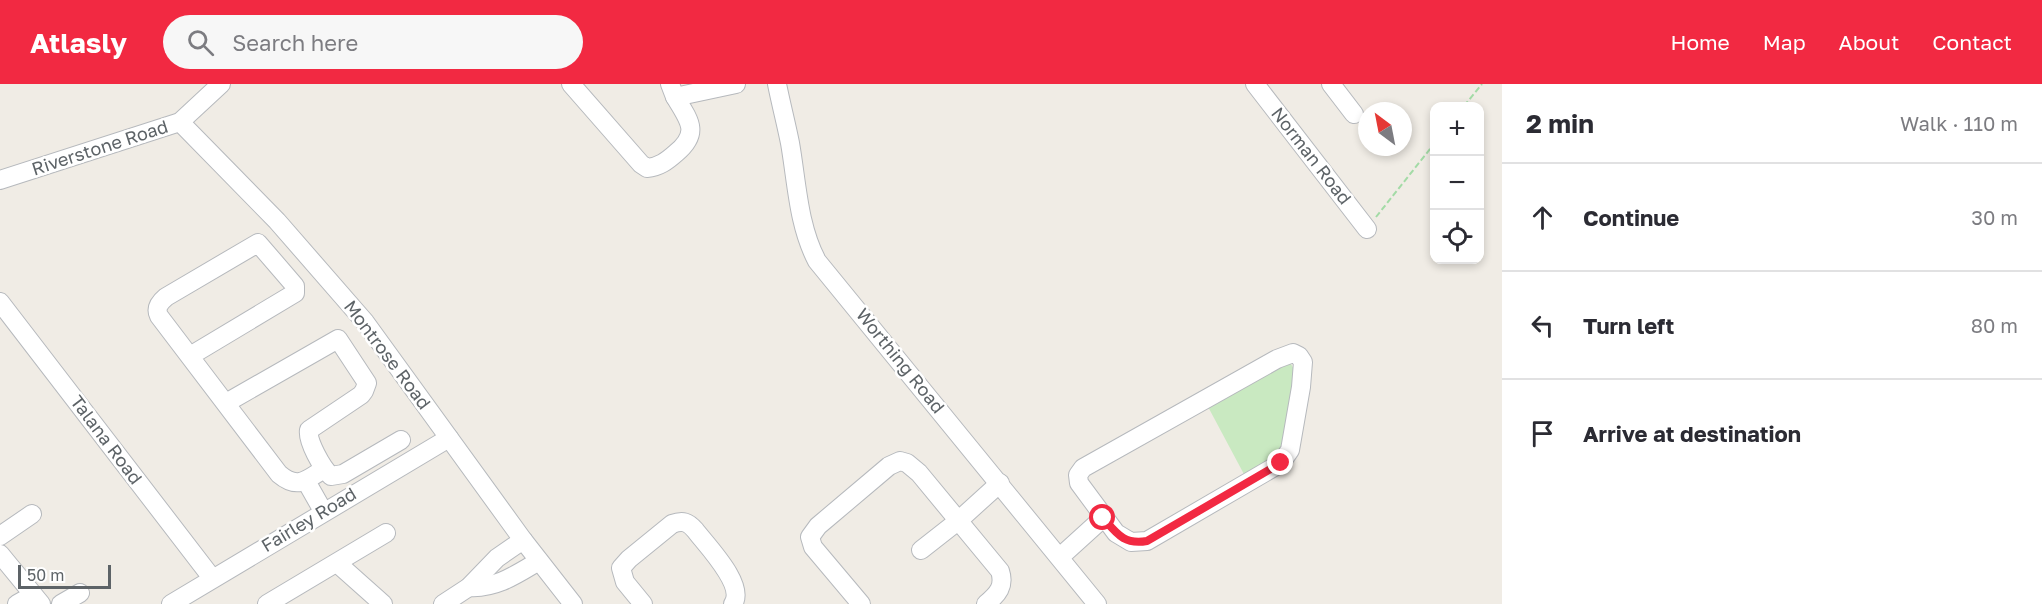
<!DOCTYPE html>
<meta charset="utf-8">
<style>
body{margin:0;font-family:"Golos Text",sans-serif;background:#f7f7f7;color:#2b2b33}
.controls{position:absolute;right:18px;top:18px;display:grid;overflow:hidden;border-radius:12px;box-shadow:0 3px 9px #0003}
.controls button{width:54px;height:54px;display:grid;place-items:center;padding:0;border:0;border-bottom:2px solid #e1e1e2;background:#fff;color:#2b2b33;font:30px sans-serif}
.compass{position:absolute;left:1358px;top:18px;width:54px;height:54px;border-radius:50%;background:#fff;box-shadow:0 3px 9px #0003;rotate:328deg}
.scale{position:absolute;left:18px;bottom:15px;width:93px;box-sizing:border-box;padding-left:6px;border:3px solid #5d6367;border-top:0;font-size:16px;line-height:21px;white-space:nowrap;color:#5d6367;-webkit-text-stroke:4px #fff;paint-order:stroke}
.stop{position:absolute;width:18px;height:18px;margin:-14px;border:4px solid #f22942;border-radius:50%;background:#fff}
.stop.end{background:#f22942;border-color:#fff;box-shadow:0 2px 6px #0008}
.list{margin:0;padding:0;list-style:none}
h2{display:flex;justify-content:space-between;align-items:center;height:78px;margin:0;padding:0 24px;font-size:26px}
h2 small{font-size:20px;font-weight:400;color:#7c7c81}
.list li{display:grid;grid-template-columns:39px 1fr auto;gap:18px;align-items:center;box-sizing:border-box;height:108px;padding:0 24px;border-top:2px solid #e1e1e2}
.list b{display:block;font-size:22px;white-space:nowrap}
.list em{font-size:20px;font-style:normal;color:#7c7c81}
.icon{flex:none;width:33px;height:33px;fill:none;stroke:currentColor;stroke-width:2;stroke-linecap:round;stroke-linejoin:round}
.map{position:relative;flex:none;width:1502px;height:520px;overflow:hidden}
header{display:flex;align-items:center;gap:36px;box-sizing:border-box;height:84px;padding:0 30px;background:#f22942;color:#fff}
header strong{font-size:28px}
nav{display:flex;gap:33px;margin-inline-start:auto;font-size:21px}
.search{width:420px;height:54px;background:#f7f7f7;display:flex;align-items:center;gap:15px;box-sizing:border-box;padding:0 21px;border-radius:33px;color:#7c7c81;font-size:22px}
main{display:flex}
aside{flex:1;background:#fff}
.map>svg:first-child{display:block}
.green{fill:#c9e9c1}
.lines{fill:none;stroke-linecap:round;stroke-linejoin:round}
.minor-casing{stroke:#b6b9bd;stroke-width:20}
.path{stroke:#a3dba6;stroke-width:2;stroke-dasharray:6 3;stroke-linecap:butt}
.minor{stroke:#fff;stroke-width:18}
.route{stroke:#f22942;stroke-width:8}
.labels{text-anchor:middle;stroke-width:5;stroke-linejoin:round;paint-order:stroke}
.street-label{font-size:18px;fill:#5d6367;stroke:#fff}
</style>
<header>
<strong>Atlasly</strong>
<div class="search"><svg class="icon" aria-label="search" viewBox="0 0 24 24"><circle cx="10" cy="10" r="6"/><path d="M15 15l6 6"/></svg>Search here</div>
<nav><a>Home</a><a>Map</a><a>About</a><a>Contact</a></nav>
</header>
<main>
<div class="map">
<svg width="1502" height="520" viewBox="0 0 1502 520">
<rect width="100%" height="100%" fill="#f0ece5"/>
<path class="green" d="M1286,277L1291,280L1295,287L1280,374L1246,394L1206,319Z"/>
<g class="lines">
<g class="minor-casing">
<g id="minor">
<path d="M571,0L641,80L647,84C659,83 667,77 676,69C700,49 690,37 675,13"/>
<path d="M670,0L675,13L736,0"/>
<path d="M777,0C781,20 786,39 790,59C797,99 798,141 817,177L1097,520"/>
<path d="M1255,0L1367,145"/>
<path d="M1331,0L1354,30"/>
<path d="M180,38L277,137L365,238L523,456L573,520"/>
<path d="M0,96L180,38L221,0"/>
<path d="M0,218L212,494"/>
<path d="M1293,269L1299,272L1303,278L1301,303L1290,366L1281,379L1147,457L1131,458L1116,449L1079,399L1078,391L1083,384L1277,275Z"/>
<path d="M190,272L295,209V202L258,159L166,213C160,218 155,224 159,232L279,390C298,406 306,396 324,385"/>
<path d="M226,319L338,255L367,299L364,307L361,311L309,346C307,357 322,384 331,392L343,390L401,356"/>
<path d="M306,397L323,427"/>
<path d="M0,452L32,430"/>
<path d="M921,466L958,437L1000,399"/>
<path d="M0,470L41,520"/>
<path d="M1060,473L1103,434"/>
<path d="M337,479L383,520"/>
<path d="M469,503C496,505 517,490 539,477"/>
<path d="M17,520L33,511"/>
<path d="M61,520L80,509"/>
<path d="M171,520L449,354"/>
<path d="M267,520L386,449"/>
<path d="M443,520L469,503L497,474L523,456"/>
<path d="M643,520L625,498L621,484L629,475L672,440C683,436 688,438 695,446C707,462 746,501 733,520"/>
<path d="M861,520L813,463L810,453L818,442L889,382L900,377L907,379L919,389L1000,487C1005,502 998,510 986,520"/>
</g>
</g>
<g class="path">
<path d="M1464,22L1482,0"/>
<path d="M1376,133L1434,60"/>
</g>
<use href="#minor" class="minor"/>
</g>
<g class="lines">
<path class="route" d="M1103,434C1117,450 1124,461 1147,457L1281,379"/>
</g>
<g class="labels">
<g class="street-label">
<text transform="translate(100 64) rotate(-18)" y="6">Riverstone Road</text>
<text transform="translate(1311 72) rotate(52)" y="6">Norman Road</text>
<text transform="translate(387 271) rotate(53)" y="6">Montrose Road</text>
<text transform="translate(900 277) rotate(51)" y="6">Worthing Road</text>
<text transform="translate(106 356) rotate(53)" y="6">Talana Road</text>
<text transform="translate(309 436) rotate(-31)" y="6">Fairley Road</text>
</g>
</g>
</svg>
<div class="controls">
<button>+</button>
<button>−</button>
<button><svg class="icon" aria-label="locate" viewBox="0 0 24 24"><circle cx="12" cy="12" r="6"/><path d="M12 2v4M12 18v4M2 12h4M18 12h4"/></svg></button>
</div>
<svg class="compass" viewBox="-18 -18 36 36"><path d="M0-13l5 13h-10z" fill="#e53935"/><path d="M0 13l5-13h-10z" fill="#7c7c81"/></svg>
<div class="scale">50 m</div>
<div class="stop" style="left:1103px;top:434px"></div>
<div class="stop end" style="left:1281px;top:379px"></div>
</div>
<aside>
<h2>2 min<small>Walk · 110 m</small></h2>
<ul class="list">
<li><svg class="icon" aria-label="ahead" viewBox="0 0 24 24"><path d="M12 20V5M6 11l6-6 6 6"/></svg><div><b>Continue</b></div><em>30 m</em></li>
<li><svg class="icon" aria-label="left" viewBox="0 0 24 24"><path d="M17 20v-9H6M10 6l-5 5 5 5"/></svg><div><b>Turn left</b></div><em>80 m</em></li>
<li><svg class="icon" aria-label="arrive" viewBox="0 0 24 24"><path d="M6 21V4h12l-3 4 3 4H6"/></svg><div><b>Arrive at destination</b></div></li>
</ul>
</aside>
</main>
